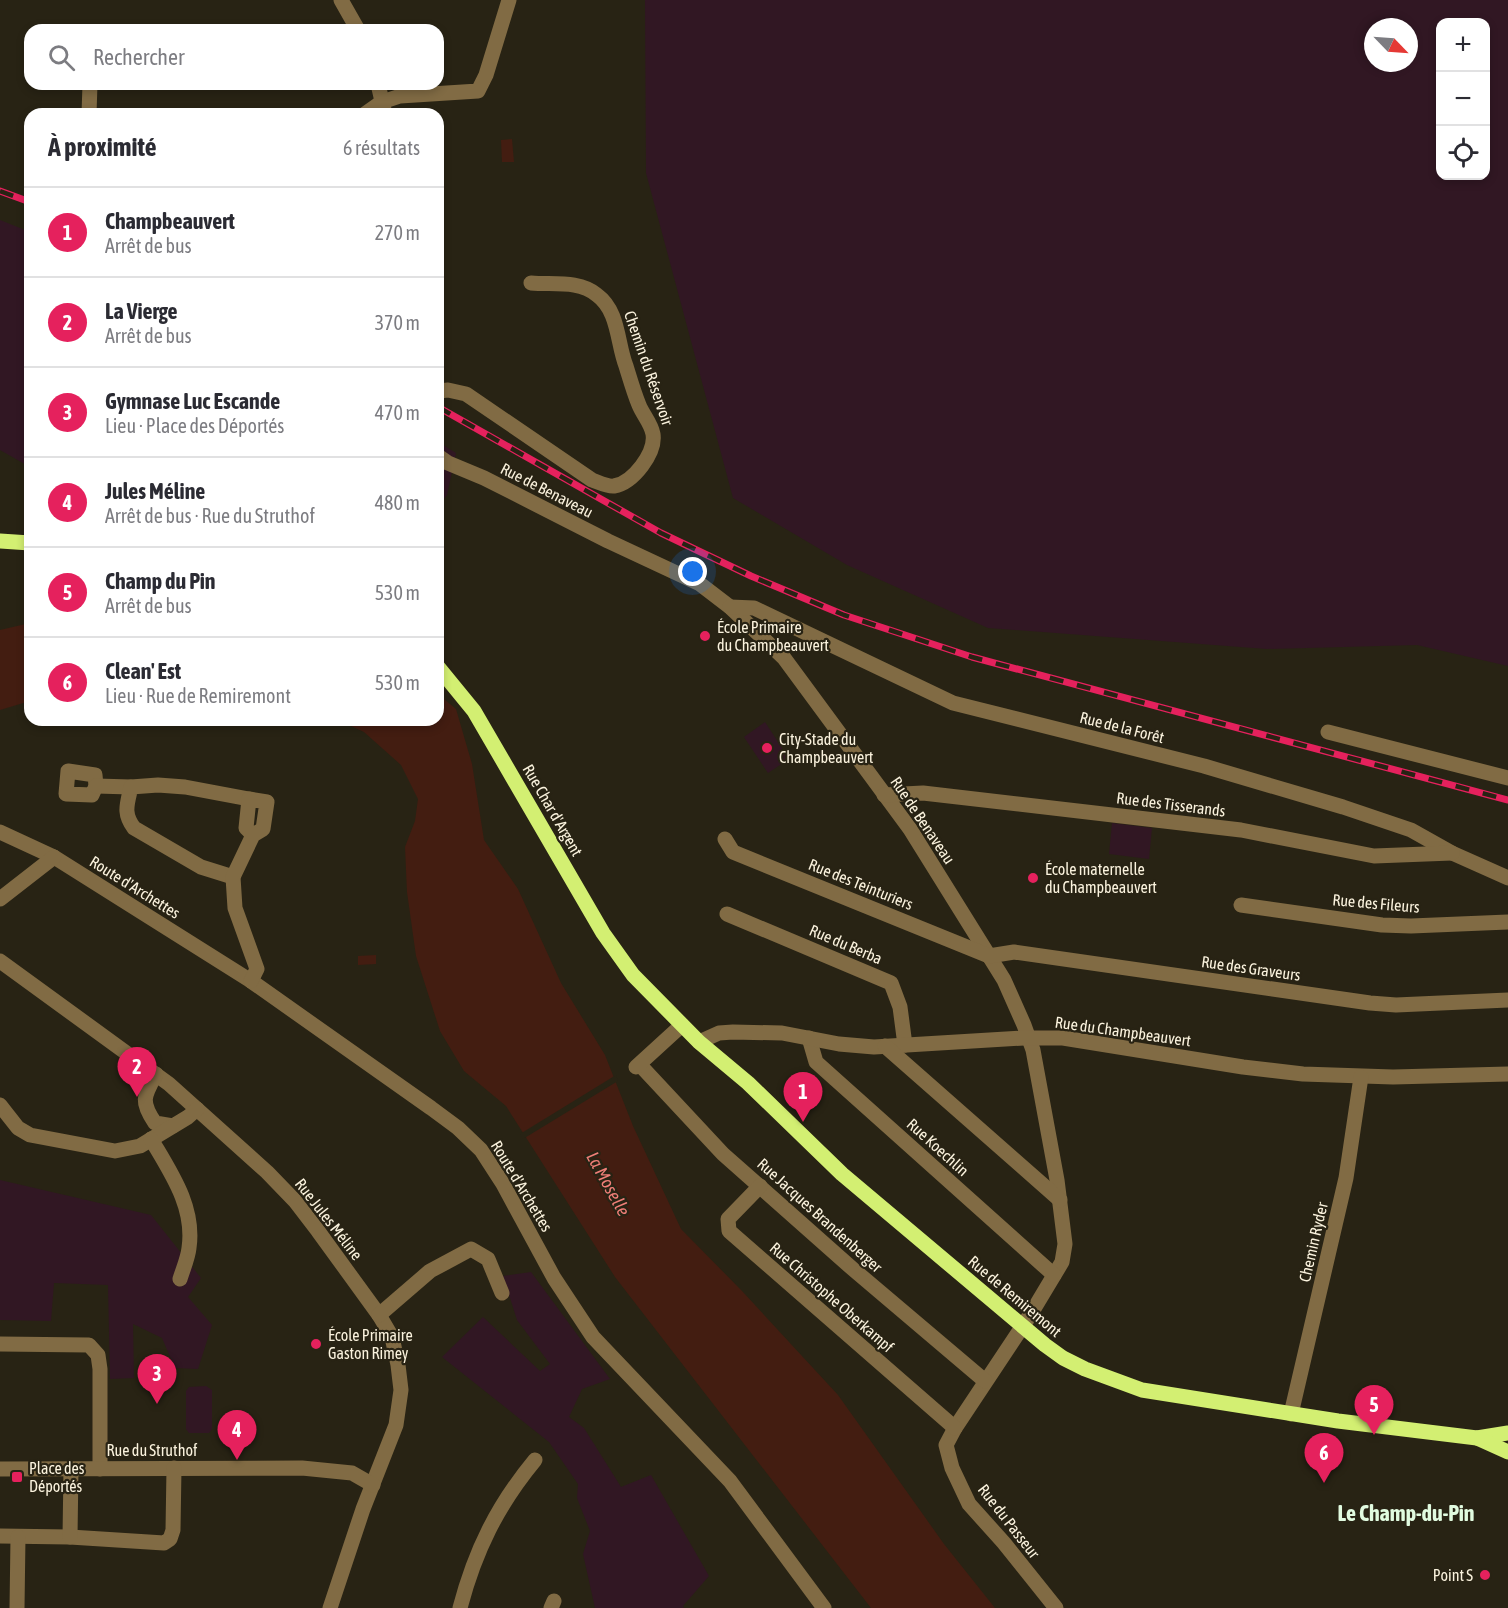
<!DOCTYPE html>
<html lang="fr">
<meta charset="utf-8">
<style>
body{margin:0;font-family:"Asap Condensed",sans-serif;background:#f2f2f3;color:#2b2b33}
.controls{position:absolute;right:18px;top:18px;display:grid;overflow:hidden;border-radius:12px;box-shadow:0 3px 9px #0003}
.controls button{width:54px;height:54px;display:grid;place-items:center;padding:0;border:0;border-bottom:2px solid #e1e1e2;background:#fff;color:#2b2b33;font:30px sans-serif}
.compass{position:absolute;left:1364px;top:18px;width:54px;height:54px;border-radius:50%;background:#fff;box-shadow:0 3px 9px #0003;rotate:115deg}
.you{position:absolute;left:693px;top:572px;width:21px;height:21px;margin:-15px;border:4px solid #fff;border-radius:50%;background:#1a73e8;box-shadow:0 0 0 9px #1a73e833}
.badge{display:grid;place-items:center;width:39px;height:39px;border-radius:50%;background:#e5215d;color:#fff;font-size:20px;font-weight:700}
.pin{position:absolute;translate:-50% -50px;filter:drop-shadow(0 2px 3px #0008)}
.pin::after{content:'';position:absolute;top:32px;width:21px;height:18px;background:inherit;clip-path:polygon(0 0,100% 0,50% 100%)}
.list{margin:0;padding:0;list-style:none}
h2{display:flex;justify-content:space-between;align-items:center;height:78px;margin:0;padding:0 24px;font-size:26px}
h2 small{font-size:20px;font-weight:400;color:#7c7c81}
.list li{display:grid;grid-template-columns:39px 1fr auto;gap:18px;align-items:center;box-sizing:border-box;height:90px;padding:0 24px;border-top:2px solid #e1e1e2}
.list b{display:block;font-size:22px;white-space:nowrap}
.list p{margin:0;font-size:20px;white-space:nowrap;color:#7c7c81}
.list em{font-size:20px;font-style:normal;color:#7c7c81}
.icon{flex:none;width:33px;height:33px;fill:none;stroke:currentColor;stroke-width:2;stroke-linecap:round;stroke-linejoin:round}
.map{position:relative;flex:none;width:1508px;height:1608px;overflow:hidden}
.search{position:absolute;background:#fff;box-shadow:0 3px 9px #0003;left:24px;top:24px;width:420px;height:66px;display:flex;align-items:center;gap:15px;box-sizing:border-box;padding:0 21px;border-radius:18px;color:#7c7c81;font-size:22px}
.panel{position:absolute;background:#fff;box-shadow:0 3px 9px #0003;left:24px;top:108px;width:420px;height:618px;border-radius:18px}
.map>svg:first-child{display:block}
.green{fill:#311723;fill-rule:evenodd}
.water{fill:#431d11}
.pier{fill:#282314}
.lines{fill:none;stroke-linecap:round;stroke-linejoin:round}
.minor{stroke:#816b44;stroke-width:15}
.major{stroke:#d3ef72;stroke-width:15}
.rail-casing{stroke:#e5215d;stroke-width:7}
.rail{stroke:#282314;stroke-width:4.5;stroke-dasharray:14;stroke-linecap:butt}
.poi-dot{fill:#e5215d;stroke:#282314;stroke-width:2}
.labels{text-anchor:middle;stroke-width:4.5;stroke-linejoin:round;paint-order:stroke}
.street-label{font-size:16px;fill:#fbf3de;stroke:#282314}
.poi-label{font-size:16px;fill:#fbf3de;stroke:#282314;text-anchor:start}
.water-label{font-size:18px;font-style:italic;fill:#ef7f78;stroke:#282314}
.district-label{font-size:22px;font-weight:bold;fill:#e1fbe0;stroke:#282314}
</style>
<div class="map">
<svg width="1508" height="1608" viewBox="0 0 1508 1608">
<rect width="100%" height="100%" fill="#282314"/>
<g class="green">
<path d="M645,0H1508V666L1417,645L1267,649L988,628L847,565L733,498L646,173ZM1486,22V176H1440V22ZM1373,27H1409V63H1373Z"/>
<path d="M0,220L30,232V467L0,450Z"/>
<path d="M438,442L456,453L447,495L438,506Z"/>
<path d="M765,722L789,759L768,773L744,737Z"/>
<path d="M1112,823L1152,828L1149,859L1109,854Z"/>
<path d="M0,1180L151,1215L201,1278L188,1297L212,1325L198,1369L175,1368L162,1338L133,1324L134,1378L110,1379L108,1285L54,1283L51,1321L0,1320Z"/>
<path d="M531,1272L610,1379L582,1389L569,1417L584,1428L621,1487L651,1475L709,1576L683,1606L684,1608H595L583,1554L590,1531L577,1498L578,1484L549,1442L442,1357L483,1317L540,1371L550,1364L517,1320L503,1276Z"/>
<path d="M206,1386L212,1390V1429L209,1433H189L186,1429V1391L189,1387Z"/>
</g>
<g class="water">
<path d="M512,139L514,162H502L501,140Z"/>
<path d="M30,623V701L0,710V630Z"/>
<path d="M438,694L456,709L472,764L484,840L518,889L561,983L605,1055L633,1126L681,1229L742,1291L838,1395L944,1544L995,1608H871L615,1277L506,1106L464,1071L440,1031L416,956L407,892L405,847L415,821L418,799L401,765L364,732L338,720H438Z"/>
<path d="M376,955V964L358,965V956Z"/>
</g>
<path class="pier" d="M616,1075L618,1081L523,1139L520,1134Z"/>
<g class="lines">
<g class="minor">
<path d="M341,0L358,30"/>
<path d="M378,84L385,114"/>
<path d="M89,114L90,84"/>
<path d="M365,114L382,102L400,96L478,91L486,75L509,0"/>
<path d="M439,391L448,390L466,394L592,480C598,482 608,487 614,486C633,483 656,453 653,434C651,423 643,415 639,405C634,393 630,379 626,366C617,343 619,311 597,295C579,280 553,285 531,283"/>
<path d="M438,456L448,463L484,478L608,541L700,584L730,607L784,658L910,829L1004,980L1024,1025L1033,1050L1057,1180L1065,1244L1062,1262L1032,1312L955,1428L946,1445L952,1468L969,1504L1004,1543L1056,1608"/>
<path d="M730,607L754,608L953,703L1204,766L1343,807L1411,830L1452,853L1508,878"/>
<path d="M1328,732L1508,778"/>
<path d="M68,771L95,775L96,786L92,795L66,794Z"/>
<path d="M96,786L131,787"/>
<path d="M884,795L923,793L1241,830L1374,856L1452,853"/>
<path d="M0,832L54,857L251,981L431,1108L458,1128L481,1150L503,1184L554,1278L593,1337L730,1481L824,1608"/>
<path d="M725,839L733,852L989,956L1014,952L1370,1003L1396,1005L1508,1000"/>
<path d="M233,877L201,867L134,828C123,813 127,805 131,787L158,785L185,787L249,799"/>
<path d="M0,899L54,857"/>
<path d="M1241,905L1382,925L1411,926L1508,922"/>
<path d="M727,914L891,983L900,1007L905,1045"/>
<path d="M0,961L169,1084L267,1172L295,1201L318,1231L379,1315L392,1337L398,1365L401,1390L396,1425L363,1509L330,1608"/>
<path d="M251,981L257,969L235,908L233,877L253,835L263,829L267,802L249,799L246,828L253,835"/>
<path d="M809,1038L816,1062L1054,1275"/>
<path d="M699,1042L719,1033L733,1032L782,1033L839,1044L874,1047L1024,1038H1063L1243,1067L1303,1074L1393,1077L1508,1074"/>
<path d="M885,1046L1060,1200"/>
<path d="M640,1065L723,1154L854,1270L985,1381"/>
<path d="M636,1067L682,1025"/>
<path d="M156,1074C144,1096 140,1101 155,1123L173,1126"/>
<path d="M0,1105L18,1128L30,1135L115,1151L140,1146L188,1117L197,1109"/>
<path d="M151,1139C171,1173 195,1207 189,1248C188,1258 183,1269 180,1279"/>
<path d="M760,1186L728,1219L729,1231L955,1428"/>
<path d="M379,1315L430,1271L471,1249L488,1259L502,1293"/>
<path d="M0,1344L89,1345L98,1355L100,1369V1469"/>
<path d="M1291,1414L1346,1178L1361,1077"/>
<path d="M0,1469L302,1468L352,1473L373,1485"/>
<path d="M0,1536L70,1537L164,1543L170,1539L173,1530L174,1468"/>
<path d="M70,1537L71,1469"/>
<path d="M17,1608L18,1537"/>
<path d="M460,1608C475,1551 497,1506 535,1460"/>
<path d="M551,1608L554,1601"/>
</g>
<g class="major">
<path d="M0,541L30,543"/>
<path d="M438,667L474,711L603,933L633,975L699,1042L748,1083L842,1174L1045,1345L1063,1358L1085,1369L1142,1390L1338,1421L1477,1438L1508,1433"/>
<path d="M1477,1438L1508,1452"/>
</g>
<g class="rail-casing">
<g id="rail">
<path d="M0,191L30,202"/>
<path d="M438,407L661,533L751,576L844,615L972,657L1508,800"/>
</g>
</g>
<use href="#rail" class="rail"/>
</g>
<g class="poi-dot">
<circle cx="705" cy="636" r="6"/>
<circle cx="767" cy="748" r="6"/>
<circle cx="1033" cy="878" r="6"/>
<circle cx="316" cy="1344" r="6"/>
<rect x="11" y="1471" width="12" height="12" rx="3"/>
<circle cx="1485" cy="1575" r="6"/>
</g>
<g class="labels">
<g class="street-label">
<text transform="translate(649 368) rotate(71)" y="6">Chemin du Réservoir</text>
<text transform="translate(547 490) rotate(27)" y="6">Rue de Benaveau</text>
<text transform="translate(1122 727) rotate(14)" y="6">Rue de la Forêt</text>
<text transform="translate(1171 804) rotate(7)" y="6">Rue des Tisserands</text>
<text transform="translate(553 810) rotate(60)" y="6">Rue Char d'Argent</text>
<text transform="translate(923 820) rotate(56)" y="6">Rue de Benaveau</text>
<text transform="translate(861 884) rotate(22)" y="6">Rue des Teinturiers</text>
<text transform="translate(135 887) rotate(32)" y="6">Route d'Archettes</text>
<text transform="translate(1376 903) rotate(5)" y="6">Rue des Fileurs</text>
<text transform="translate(846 944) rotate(23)" y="6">Rue du Berba</text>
<text transform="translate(1251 968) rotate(8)" y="6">Rue des Graveurs</text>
<text transform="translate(1123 1031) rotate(8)" y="6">Rue du Champbeauvert</text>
<text transform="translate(938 1147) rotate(42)" y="6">Rue Koechlin</text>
<text transform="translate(522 1186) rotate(59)" y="6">Route d'Archettes</text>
<text transform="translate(820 1215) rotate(42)" y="6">Rue Jacques Brandenberger</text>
<text transform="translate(329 1219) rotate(52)" y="6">Rue Jules Méline</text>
<text transform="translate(1313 1242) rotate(-77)" y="6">Chemin Ryder</text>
<text transform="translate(1015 1296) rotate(40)" y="6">Rue de Remiremont</text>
<text transform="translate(832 1297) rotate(41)" y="6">Rue Christophe Oberkampf</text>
<text x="152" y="1456">Rue du Struthof</text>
<text transform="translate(1009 1521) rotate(52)" y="6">Rue du Passeur</text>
</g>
<g class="poi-label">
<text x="717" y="633">École Primaire<tspan x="717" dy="18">du Champbeauvert</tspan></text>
<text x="779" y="745">City-Stade du<tspan x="779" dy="18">Champbeauvert</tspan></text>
<text x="1045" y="875">École maternelle<tspan x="1045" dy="18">du Champbeauvert</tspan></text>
<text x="328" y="1341">École Primaire<tspan x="328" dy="18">Gaston Rimey</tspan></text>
<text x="29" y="1474">Place des<tspan x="29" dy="18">Déportés</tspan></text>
<text x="1473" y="1581" text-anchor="end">Point S</text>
</g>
<g class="water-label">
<text transform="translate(608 1184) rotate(61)" y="6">La Moselle</text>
</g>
<g class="district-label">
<text x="1406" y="1521">Le Champ-du-Pin</text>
</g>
</g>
</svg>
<div class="controls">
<button>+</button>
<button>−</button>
<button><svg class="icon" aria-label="locate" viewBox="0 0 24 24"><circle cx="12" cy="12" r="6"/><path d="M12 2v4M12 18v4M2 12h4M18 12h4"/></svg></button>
</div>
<svg class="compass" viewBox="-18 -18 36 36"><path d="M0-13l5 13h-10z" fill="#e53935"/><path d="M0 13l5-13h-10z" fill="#7c7c81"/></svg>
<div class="you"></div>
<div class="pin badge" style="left:803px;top:1122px">1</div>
<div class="pin badge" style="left:137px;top:1097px">2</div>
<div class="pin badge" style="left:157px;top:1404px">3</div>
<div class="pin badge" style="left:237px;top:1460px">4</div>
<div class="pin badge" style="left:1374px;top:1435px">5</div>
<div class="pin badge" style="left:1324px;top:1483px">6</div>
<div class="search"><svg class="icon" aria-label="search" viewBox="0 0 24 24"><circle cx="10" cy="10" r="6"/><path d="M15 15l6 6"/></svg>Rechercher</div>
<section class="panel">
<h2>À proximité<small>6 résultats</small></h2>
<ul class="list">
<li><span class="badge">1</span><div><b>Champbeauvert</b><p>Arrêt de bus</p></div><em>270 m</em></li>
<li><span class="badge">2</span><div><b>La Vierge</b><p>Arrêt de bus</p></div><em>370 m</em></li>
<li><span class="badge">3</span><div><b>Gymnase Luc Escande</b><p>Lieu · Place des Déportés</p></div><em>470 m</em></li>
<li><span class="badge">4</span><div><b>Jules Méline</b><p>Arrêt de bus · Rue du Struthof</p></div><em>480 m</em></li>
<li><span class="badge">5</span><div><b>Champ du Pin</b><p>Arrêt de bus</p></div><em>530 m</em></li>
<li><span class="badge">6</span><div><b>Clean' Est</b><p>Lieu · Rue de Remiremont</p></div><em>530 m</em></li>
</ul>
</section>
</div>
